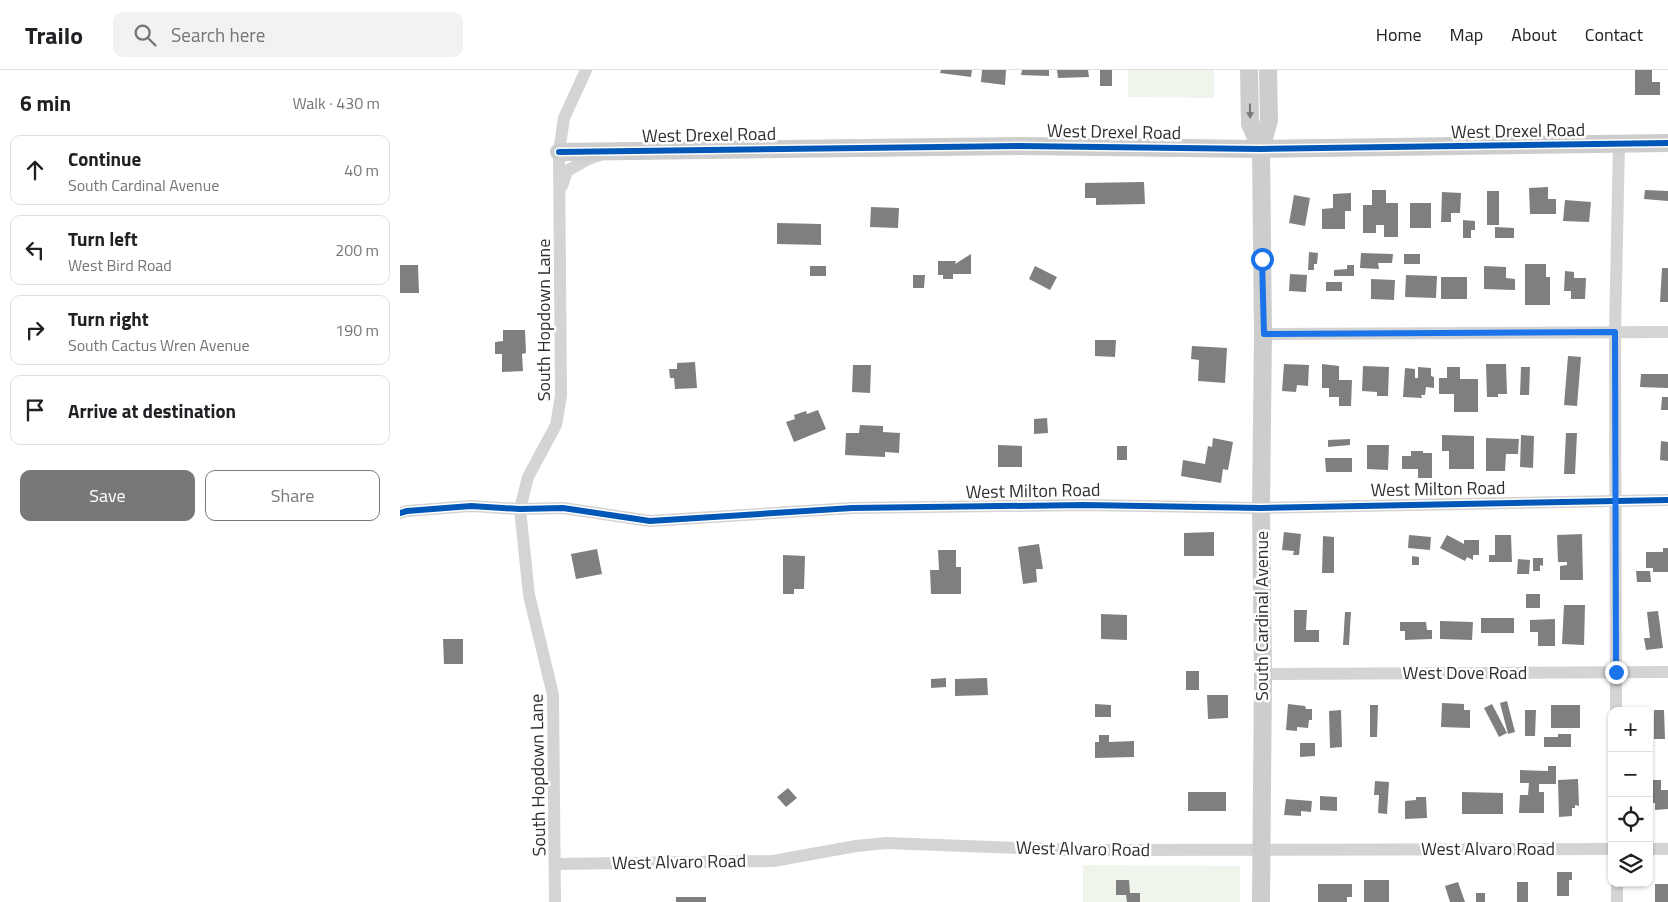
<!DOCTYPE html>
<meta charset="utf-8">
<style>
body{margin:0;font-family:"Titillium Web",sans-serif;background:#f2f2f2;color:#202124}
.controls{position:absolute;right:15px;bottom:15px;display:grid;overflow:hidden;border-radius:10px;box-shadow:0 1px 4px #0004}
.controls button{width:45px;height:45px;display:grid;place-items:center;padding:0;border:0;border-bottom:1px solid #e0e0e0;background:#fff;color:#202124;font:25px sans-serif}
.stop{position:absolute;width:15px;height:15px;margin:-11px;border:4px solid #1a73e8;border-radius:50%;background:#fff}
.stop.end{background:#1a73e8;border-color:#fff;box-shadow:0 1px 5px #0008}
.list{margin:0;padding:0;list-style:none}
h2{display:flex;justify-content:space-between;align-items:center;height:65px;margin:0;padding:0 20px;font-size:21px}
h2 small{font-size:16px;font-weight:400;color:#757577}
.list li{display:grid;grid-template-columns:32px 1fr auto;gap:15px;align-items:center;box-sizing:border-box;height:70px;margin:0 10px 10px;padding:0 10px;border:1px solid #e0e0e0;border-radius:10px}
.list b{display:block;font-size:19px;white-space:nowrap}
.list p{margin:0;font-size:16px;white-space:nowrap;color:#757577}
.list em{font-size:16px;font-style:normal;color:#757577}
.actions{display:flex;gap:10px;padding:15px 20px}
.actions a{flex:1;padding:11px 0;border:1px solid #787878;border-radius:10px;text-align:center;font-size:18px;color:#787878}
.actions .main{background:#787878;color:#fff}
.icon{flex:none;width:28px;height:28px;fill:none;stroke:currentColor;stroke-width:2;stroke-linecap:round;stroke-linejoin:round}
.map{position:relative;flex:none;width:1268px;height:832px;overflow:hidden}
header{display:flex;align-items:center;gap:30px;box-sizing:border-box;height:70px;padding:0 25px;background:#fff;border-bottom:1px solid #e0e0e0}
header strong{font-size:24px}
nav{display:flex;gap:28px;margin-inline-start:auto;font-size:18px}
.search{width:350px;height:45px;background:#f2f2f2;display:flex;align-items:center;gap:12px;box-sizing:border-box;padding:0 18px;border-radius:10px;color:#757577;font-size:19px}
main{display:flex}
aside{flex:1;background:#fff}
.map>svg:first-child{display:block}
.green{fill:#f0f5ec}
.building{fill:#7f7f7f}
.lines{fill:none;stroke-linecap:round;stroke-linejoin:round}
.street{stroke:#d4d4d4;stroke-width:12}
.secondary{stroke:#cdcdcd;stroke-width:18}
.cycleway-casing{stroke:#fff;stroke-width:9}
.cycleway{stroke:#0057b8;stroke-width:6}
.oneway{fill:#767676}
.route{stroke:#1a73e8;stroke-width:6}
.labels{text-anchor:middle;stroke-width:5;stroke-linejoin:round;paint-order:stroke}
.street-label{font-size:18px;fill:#2f2f2f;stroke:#fff}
</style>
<header>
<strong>Trailo</strong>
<div class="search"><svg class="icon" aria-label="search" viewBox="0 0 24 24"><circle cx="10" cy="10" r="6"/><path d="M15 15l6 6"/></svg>Search here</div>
<nav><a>Home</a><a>Map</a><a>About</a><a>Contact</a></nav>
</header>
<main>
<aside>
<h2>6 min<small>Walk · 430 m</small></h2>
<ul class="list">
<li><svg class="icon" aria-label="ahead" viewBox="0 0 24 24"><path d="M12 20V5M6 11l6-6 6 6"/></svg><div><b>Continue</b><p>South Cardinal Avenue</p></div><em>40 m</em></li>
<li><svg class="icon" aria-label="left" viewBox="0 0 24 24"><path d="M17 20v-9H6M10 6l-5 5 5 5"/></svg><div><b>Turn left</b><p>West Bird Road</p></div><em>200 m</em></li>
<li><svg class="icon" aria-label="right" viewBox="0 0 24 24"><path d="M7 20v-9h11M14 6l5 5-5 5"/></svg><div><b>Turn right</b><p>South Cactus Wren Avenue</p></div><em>190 m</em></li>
<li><svg class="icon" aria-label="arrive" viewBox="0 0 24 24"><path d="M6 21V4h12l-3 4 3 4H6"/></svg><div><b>Arrive at destination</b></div></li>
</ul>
<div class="actions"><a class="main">Save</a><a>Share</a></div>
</aside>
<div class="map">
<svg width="1268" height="832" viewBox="0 0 1268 832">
<rect width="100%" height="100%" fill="#fff"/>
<g class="green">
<path d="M728,0H814V28L728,27Z"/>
<path d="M683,795L840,796V832H683Z"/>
</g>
<g class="building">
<path d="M541,0H572L571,7L540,3Z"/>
<path d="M582,0H606L605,15L581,12Z"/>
<path d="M622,0H649V6L621,5Z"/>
<path d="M657,0H688L689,7L658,8Z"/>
<rect x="700" y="0" width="12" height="16"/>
<path d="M1235,0H1252V12H1260V25H1235Z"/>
<path d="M744,112L745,134L696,135V128H685V113Z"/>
<path d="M1148,117V129H1156V144H1130L1129,118Z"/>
<path d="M972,120H986V133H998V167H984V155H976V163H963V135H972Z"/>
<path d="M1245,120L1268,121V131L1244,129Z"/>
<rect x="1087" y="121" width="12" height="34"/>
<path d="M1042,122L1061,123L1060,143H1051V152H1041Z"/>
<path d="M951,123V141H945V159H922V139L933,138V124Z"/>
<path d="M894,125L910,128L905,156L889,153Z"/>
<path d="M1165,130L1191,132L1189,152L1163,151Z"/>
<rect x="1010" y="133" width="21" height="25"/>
<path d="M471,137L499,138L498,158L470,157Z"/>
<path d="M1063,150L1075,151V160H1071V168H1063Z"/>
<path d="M377,153L421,154V175L377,174Z"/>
<path d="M1095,157L1114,158V168H1095Z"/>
<path d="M909,182L918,183L917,194H914V200H908Z"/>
<path d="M961,183L993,184L992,193H978L979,199L960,198Z"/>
<path d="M571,184V204H553V209H543V205H538V191H556L555,194Z"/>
<rect x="1004" y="184" width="16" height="10"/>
<path d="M1125,194H1146V207H1150V235H1125Z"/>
<path d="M0,195H18L19,223H0Z"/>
<path d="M947,195H954V206H934V200L947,199Z"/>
<rect x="410" y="196" width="16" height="10"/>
<path d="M635,196L657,207L650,220L629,209Z"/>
<path d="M1084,196L1106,197V208L1115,209V220L1084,219Z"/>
<path d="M1262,198H1268V232H1260Z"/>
<path d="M1165,201L1174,202V208H1186L1185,229H1171V221H1164Z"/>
<path d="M890,204L907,205L906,222L889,221Z"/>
<path d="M513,205H525L524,218H513Z"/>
<path d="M1006,205L1037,206L1036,228L1005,227Z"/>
<rect x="1041" y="207" width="26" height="22"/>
<path d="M971,209L995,210L994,230L971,229Z"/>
<rect x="926" y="212" width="16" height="9"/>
<path d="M103,260H125L126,283L122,284L123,301L102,302V284H95V272L103,271Z"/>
<path d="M695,270H716L715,287L695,286Z"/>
<path d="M792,276L827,278L825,313L798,311L799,290L791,289Z"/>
<path d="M1168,286L1181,287L1177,336L1164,335Z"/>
<path d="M295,292L297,318L275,319L274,308H270L269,299H277V293Z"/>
<path d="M884,294L909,295L908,316L897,315L896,322L882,321Z"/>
<path d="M922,294L939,296V310H952L951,336H939V327H929V318H922Z"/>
<path d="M1086,294H1106L1107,324H1098V327H1087Z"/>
<path d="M453,295H471L470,323L452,322Z"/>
<path d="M963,296L989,297L988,326H977V322L962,321Z"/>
<path d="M1018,297L1031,298V306L1034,307V318L1026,317L1025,325H1021L1022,328L1003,327L1005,298L1015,299V308H1018Z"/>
<path d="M1047,297H1060V309H1078V342H1054V324H1039V308H1047Z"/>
<path d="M1121,297H1130L1129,325H1120Z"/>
<path d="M1241,304H1268V318L1240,317Z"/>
<path d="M1262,327H1268V340H1261Z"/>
<path d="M418,340L426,359L394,372L386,352L395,349L394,345L406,341L407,344Z"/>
<path d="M647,348L648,363L634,364V349Z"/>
<path d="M460,355L483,356V362L500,363L499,383L485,382V387L445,385L446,363H459Z"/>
<path d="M1166,363H1177L1175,404H1164Z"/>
<path d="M1042,365L1074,366V399H1049V381H1042Z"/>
<path d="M1121,365L1134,366L1133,398L1120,397Z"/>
<path d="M813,368L833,372L828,400L823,399L821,413L781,406L783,390L805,394L808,376L812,377Z"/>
<path d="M1086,368L1119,369L1118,384H1106L1105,401H1086Z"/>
<path d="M950,369V375L928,377V370Z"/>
<path d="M1261,371L1268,372V391L1260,390Z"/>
<path d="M598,375L622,376V397H598Z"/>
<path d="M967,375H989L988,400L967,399Z"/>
<rect x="717" y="376" width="10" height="14"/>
<path d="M1011,381H1023V383H1032V408H1018V399H1002V386H1011Z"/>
<path d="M925,388H952V402H926Z"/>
<path d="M814,462V486H784V463Z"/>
<path d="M884,462L901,464L899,485H893L894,481L882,480Z"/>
<path d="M1182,464L1183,510H1160V496L1167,495V492H1158L1157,465Z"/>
<path d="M1009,465L1031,467L1030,480L1008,478Z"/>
<path d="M1047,465L1064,474V470H1079V485H1073V490L1067,487L1065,491L1040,478Z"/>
<path d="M1095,465H1111L1112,492H1089V485H1095Z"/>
<path d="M923,466L934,467V503H922Z"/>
<path d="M639,474L643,499H636L637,512L623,514L618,477Z"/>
<path d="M1263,478H1268V502H1253V498H1246V482H1263Z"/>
<path d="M197,479L202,504L176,509L171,484Z"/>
<path d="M538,480H556V497H561V524H531L530,500H539Z"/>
<path d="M383,485L405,486L404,519H394V524H383Z"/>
<path d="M1012,486L1019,487V495H1012Z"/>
<path d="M1133,488H1143V496L1140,495V501H1133Z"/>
<path d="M1118,489L1130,490L1129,504H1117Z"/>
<path d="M1236,501H1250L1251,512H1237Z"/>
<rect x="1126" y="524" width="14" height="14"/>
<path d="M1164,535H1185L1184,575L1162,574Z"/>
<path d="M894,540H907L906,560H919V572H894Z"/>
<path d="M1258,541L1263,578L1246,580L1244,568H1250L1247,542Z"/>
<path d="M945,542H951L949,575H943Z"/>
<path d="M701,544L727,545V570L701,569Z"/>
<rect x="1081" y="548" width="33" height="15"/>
<path d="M1155,549V576H1138V562H1130V550Z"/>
<path d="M1040,551L1073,552L1072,570L1040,569Z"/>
<path d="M1000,552H1026L1027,560H1032V569L1005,570V561H1000Z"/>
<path d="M43,569H63V594H44Z"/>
<rect x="786" y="601" width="13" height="19"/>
<path d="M546,608V617L531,618V609Z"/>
<path d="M587,608L588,625L555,626V609Z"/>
<path d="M807,625H828V648L808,649Z"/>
<path d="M1107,631L1115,662L1108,664L1100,633Z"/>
<path d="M1042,633L1064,634V640H1070V658L1041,657Z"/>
<path d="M695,634L711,635V647H695Z"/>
<path d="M888,634L905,636L906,639H912V650H909L908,658L897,657V661L886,660Z"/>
<path d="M1092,634L1107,663L1099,667L1084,638Z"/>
<path d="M970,635H978L977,667H970Z"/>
<rect x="1151" y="635" width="29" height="23"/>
<path d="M941,640L942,677L930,678L929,641Z"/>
<path d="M1125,640H1136L1135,666H1125Z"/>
<path d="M1254,640H1264L1265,669H1254Z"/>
<path d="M1158,664H1171V677H1144V667H1158Z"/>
<path d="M699,665H709V672L734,671V687L695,688V672H699Z"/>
<path d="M900,673H915V686L900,687Z"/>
<path d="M1148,696H1156V714H1139V722H1144V743H1119L1120,725H1128L1129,713H1120V700L1148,701Z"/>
<path d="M1178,709L1179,736L1175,735V738H1172V746L1159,747L1158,710Z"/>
<path d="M1249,710H1261V720H1268V739L1255,740V733H1249Z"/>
<path d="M975,711L989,712L987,744L978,743L979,725H974Z"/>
<path d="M388,718L397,728L386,737L377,727Z"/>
<rect x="788" y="722" width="38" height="19"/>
<path d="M1062,722L1103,723V744H1062Z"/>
<path d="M920,726L937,727V741L920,740Z"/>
<path d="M1016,727H1026L1027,748L1005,749V731L1016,730Z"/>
<path d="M886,729L912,731L911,742L901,741V746L884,745Z"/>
<path d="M1157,802H1172V810H1169V826H1157Z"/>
<path d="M716,810H729L730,823H740V832H727L726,825H716Z"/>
<rect x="964" y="810" width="25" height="22"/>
<path d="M1058,812L1065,832H1050L1045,816Z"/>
<rect x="1117" y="812" width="11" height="20"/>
<path d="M918,814H952V827H947V832H918Z"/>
<rect x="1255" y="814" width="13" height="18"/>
<rect x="1076" y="823" width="9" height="9"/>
<rect x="276" y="827" width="30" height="5"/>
</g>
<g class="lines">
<g class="street">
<path d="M162,116L167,101L188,89L200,85"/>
<path d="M863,264L1268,262"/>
<path d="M0,443L7,441L71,436L120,439L163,438L250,451L452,438L684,435L861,438L1268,430"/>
<path d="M863,604L1268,602"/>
<path d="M1216,641L1215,262L1219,74"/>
<path d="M1249,779H1268"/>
<path d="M155,794L373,791L456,776L486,773L674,780L1212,779"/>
<path d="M1217,813V832"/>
<path d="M155,832L153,625L129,525L120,439L128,407L156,355L161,326L159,82L164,48L186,0"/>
</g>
<g class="secondary">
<path d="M849,0L850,54L861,79"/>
<path d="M159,82L619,76L861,79L1268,73"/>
<path d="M861,832L863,604L861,438L863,264L861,79L869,50L868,0"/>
</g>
<g class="cycleway-casing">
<g id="cycleway">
<path d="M159,82L619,76L861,79L1268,73"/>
<path d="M0,443L7,441L71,436L120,439L163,438L250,451L452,438L684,435L861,438L1268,430"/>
</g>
</g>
<use href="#cycleway" class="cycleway"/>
</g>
<defs><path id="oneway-solid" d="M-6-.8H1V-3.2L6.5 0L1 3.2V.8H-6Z" transform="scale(1.25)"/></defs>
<use class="oneway" href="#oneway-solid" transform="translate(850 41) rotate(89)"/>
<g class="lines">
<path class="route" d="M862,189L864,264L1215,262L1216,602"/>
</g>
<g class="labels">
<g class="street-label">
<text transform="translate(1118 61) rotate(-1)" y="6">West Drexel Road</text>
<text transform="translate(714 62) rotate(1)" y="6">West Drexel Road</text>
<text transform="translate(309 65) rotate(-1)" y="6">West Drexel Road</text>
<text transform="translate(144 250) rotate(-90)" y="6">South Hopdown Lane</text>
<text transform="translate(1038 419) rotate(-1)" y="6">West Milton Road</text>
<text transform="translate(633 421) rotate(-1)" y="6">West Milton Road</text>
<text transform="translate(862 546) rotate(-90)" y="6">South Cardinal Avenue</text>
<text x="1065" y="609">West Dove Road</text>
<text transform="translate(138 705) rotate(-91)" y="6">South Hopdown Lane</text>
<text transform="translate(683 779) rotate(1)" y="6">West Alvaro Road</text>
<text x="1088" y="785">West Alvaro Road</text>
<text transform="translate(279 792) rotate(-1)" y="6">West Alvaro Road</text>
</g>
</g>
</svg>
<div class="controls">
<button>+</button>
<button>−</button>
<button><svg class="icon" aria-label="locate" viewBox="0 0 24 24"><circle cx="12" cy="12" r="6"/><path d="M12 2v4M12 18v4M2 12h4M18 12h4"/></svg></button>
<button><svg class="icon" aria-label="layers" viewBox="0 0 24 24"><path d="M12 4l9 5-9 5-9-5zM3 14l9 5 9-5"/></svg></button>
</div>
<div class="stop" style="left:862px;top:189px"></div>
<div class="stop end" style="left:1216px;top:602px"></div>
</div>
</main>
